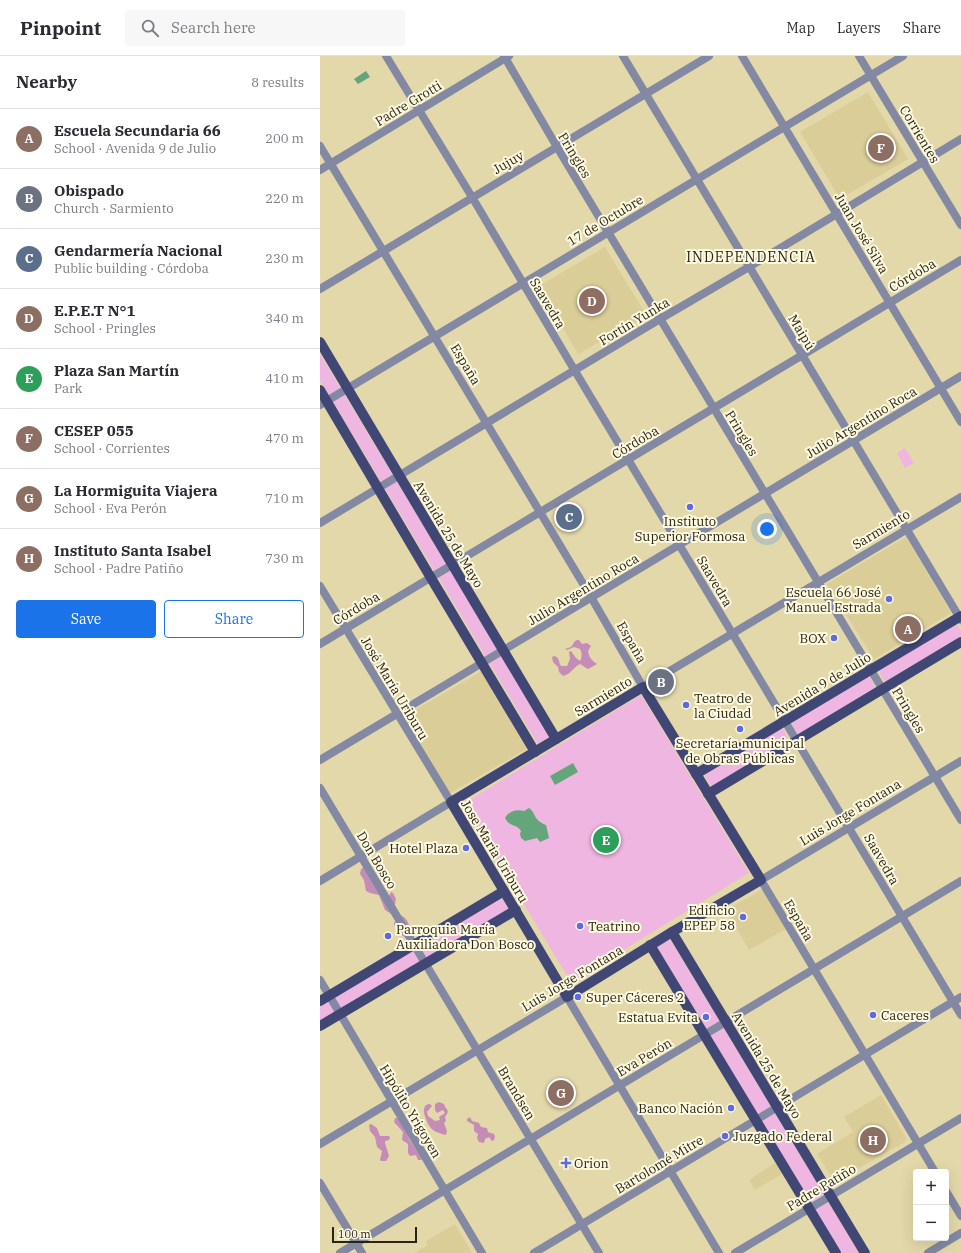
<!DOCTYPE html>
<meta charset="utf-8">
<style>
body{margin:0;font-family:"IBM Plex Serif",serif;background:#f7f7f7;color:#2b2b33}
.controls{position:absolute;right:12px;bottom:12px;display:grid;overflow:hidden;border-radius:4px;box-shadow:0 4px 16px #0002}
.controls button{width:36px;height:36px;display:grid;place-items:center;padding:0;border:0;border-bottom:1px solid #e1e1e2;background:#fff;color:#2b2b33;font:20px sans-serif}
.scale{position:absolute;left:12px;bottom:10px;width:85px;box-sizing:border-box;padding-left:4px;border:2px solid #2a2513;border-top:0;font-size:11px;line-height:14px;white-space:nowrap;color:#2a2513;-webkit-text-stroke:3px #fef9e1;paint-order:stroke}
.you{position:absolute;left:447px;top:473px;width:14px;height:14px;margin:-10px;border:3px solid #fff;border-radius:50%;background:#1a73e8;box-shadow:0 0 0 6px #1a73e833}
.badge{display:grid;place-items:center;width:26px;height:26px;border-radius:50%;background:#1a73e8;color:#fff;font-size:13px;font-weight:700}
.pin{position:absolute;translate:-50% -50%;border:2px solid #fff;box-shadow:0 1px 4px #0006}
.list{margin:0;padding:0;list-style:none}
h2{display:flex;justify-content:space-between;align-items:center;height:52px;margin:0;padding:0 16px;font-size:17px}
h2 small{font-size:13px;font-weight:400;color:#7c7c81}
.list li{display:grid;grid-template-columns:26px 1fr auto;gap:12px;align-items:center;box-sizing:border-box;height:60px;padding:0 16px;border-top:1px solid #e1e1e2}
.list b{display:block;font-size:15px;white-space:nowrap}
.list p{margin:0;font-size:13px;white-space:nowrap;color:#7c7c81}
.list em{font-size:13px;font-style:normal;color:#7c7c81}
.actions{display:flex;gap:8px;padding:12px 16px}
.actions a{flex:1;padding:9px 0;border:1px solid #1a73e8;border-radius:4px;text-align:center;font-size:14px;color:#1a73e8}
.actions .main{background:#1a73e8;color:#fff}
.icon{flex:none;width:22px;height:22px;fill:none;stroke:currentColor;stroke-width:2;stroke-linecap:round;stroke-linejoin:round}
.map{position:relative;flex:none;width:641px;height:1197px;overflow:hidden}
header{display:flex;align-items:center;gap:24px;box-sizing:border-box;height:56px;padding:0 20px;background:#fff;border-bottom:1px solid #e1e1e2}
header strong{font-size:19px}
nav{display:flex;gap:22px;margin-inline-start:auto;font-size:14px}
.search{width:280px;height:36px;background:#f7f7f7;display:flex;align-items:center;gap:10px;box-sizing:border-box;padding:0 14px;border-radius:4px;color:#7c7c81;font-size:15px}
main{display:flex}
aside{flex:1;background:#fff}
.map>svg:first-child{display:block}
.built{fill:#dbcd97}
.green{fill:#eeb6e0}
.forest{fill:#c58cb7}
.water{fill:#64a57c}
.lines{fill:none;stroke-linecap:round;stroke-linejoin:round}
.minor{stroke:#8388a3;stroke-width:8}
.major{stroke:#404775;stroke-width:10}
.poi-dot{fill:#5f69e1;stroke:#fef9e1;stroke-width:1.5}
.labels{text-anchor:middle;stroke-width:4;stroke-linejoin:round;paint-order:stroke}
.street-label{font-size:13px;fill:#2a2513;stroke:#fef9e1}
.poi-label{font-size:13px;fill:#2a2513;stroke:#fef9e1;text-anchor:start}
.neighbourhood-label{font-size:14px;letter-spacing:1px;fill:#2a2513;stroke:#fef9e1}
</style>
<header>
<strong>Pinpoint</strong>
<div class="search"><svg class="icon" aria-label="search" viewBox="0 0 24 24"><circle cx="10" cy="10" r="6"/><path d="M15 15l6 6"/></svg>Search here</div>
<nav><a>Map</a><a>Layers</a><a>Share</a></nav>
</header>
<main>
<aside>
<h2>Nearby<small>8 results</small></h2>
<ul class="list">
<li><span class="badge" style="background:#8d6e63">A</span><div><b>Escuela Secundaria 66</b><p>School · Avenida 9 de Julio</p></div><em>200 m</em></li>
<li><span class="badge" style="background:#6b7280">B</span><div><b>Obispado</b><p>Church · Sarmiento</p></div><em>220 m</em></li>
<li><span class="badge" style="background:#5c6f8a">C</span><div><b>Gendarmería Nacional</b><p>Public building · Córdoba</p></div><em>230 m</em></li>
<li><span class="badge" style="background:#8d6e63">D</span><div><b>E.P.E.T N°1</b><p>School · Pringles</p></div><em>340 m</em></li>
<li><span class="badge" style="background:#2e9e5b">E</span><div><b>Plaza San Martín</b><p>Park</p></div><em>410 m</em></li>
<li><span class="badge" style="background:#8d6e63">F</span><div><b>CESEP 055</b><p>School · Corrientes</p></div><em>470 m</em></li>
<li><span class="badge" style="background:#8d6e63">G</span><div><b>La Hormiguita Viajera</b><p>School · Eva Perón</p></div><em>710 m</em></li>
<li><span class="badge" style="background:#8d6e63">H</span><div><b>Instituto Santa Isabel</b><p>School · Padre Patiño</p></div><em>730 m</em></li>
</ul>
<div class="actions"><a class="main">Save</a><a>Share</a></div>
</aside>
<div class="map">
<svg width="641" height="1197" viewBox="0 0 641 1197">
<rect width="100%" height="100%" fill="#e3d8a9"/>
<g class="built">
<path d="M548,36L588,103L520,143L480,76Z"/>
<path d="M285,191L326,259L258,298L219,230Z"/>
<path d="M586,481L631,557L554,603L507,528Z"/>
<path d="M162,615L207,693L130,737L85,660Z"/>
<path d="M443,833L466,873L429,894L406,854Z"/>
<path d="M238,1024L251,1047L245,1051L231,1028Z"/>
<path d="M561,1039L586,1082L585,1086L516,1125H514L497,1098L533,1076L524,1061Z"/>
<path d="M455,1107L462,1118L435,1134L429,1124Z"/>
<path d="M135,1168L152,1197H94L108,1189L106,1185Z"/>
</g>
<g class="green">
<path d="M0,298L230,680L218,688L0,324Z"/>
<path d="M585,392L594,407L585,412L577,397Z"/>
<path d="M636,568L641,575V584L567,627C563,623 559,618 559,613Z"/>
<path d="M549,620L551,622L556,634L479,679C476,675 472,670 472,665Z"/>
<path d="M321,639L429,817L251,926L143,748Z"/>
<path d="M461,672L464,674L469,686L392,731C389,727 385,722 384,717Z"/>
<path d="M181,840L189,854L0,966V949Z"/>
<path d="M350,883L539,1197H521L337,891Z"/>
</g>
<g class="forest">
<path d="M257,584H259L262,588L267,587L271,590L268,595C269,601 272,605 277,608L268,613L260,608L258,609L248,618L243,620L239,616L238,611L233,606L232,601L234,600C239,601 239,605 240,609L242,610H247L250,603L249,596L251,595L256,602L260,605C262,602 262,596 260,593L254,591L247,594L245,593L251,591L255,585Z"/>
<path d="M43,810L69,840L71,836L73,837L76,843C74,849 76,854 73,859L65,854L59,839L50,837L46,835L44,824L40,818L41,813L43,812Z"/>
<path d="M80,860H82C88,863 90,871 91,877L85,881L80,878L79,871L74,870V867Z"/>
<path d="M119,1046L124,1048C126,1055 131,1053 125,1061L126,1065L124,1067L127,1075L126,1079C114,1076 110,1074 106,1063C104,1057 103,1055 105,1050C108,1048 109,1047 112,1050L107,1056L108,1060L115,1065L120,1064L119,1061L125,1057L123,1054L117,1057L115,1054V1048Z"/>
<path d="M150,1061L152,1065L159,1067L161,1071L167,1072L168,1076L174,1078L175,1081L174,1084L172,1085L169,1081L165,1083L164,1087L159,1086L157,1082L158,1078L154,1075V1069L147,1065V1063Z"/>
<path d="M75,1062H78L88,1080L89,1083L102,1103L101,1104H98L96,1099L90,1100L88,1097V1088L82,1084L83,1076L74,1066Z"/>
<path d="M51,1068L57,1072L60,1080H69L70,1082L69,1084L65,1085V1087L69,1100L66,1105H61L60,1104L62,1095L57,1091L55,1081L50,1075L49,1069Z"/>
</g>
<g class="water">
<path d="M46,15L50,21L38,28L34,23Z"/>
<path d="M253,707L258,716L235,729L230,720Z"/>
<path d="M209,752C217,758 212,763 226,769L229,782L220,786L217,782L205,785L201,782L200,778L201,775C196,767 190,772 185,762C189,755 196,753 204,755Z"/>
</g>
<g class="lines">
<g class="minor">
<path d="M66,0L152,141L255,315L641,959"/>
<path d="M184,0L237,91L641,764"/>
<path d="M303,0L641,564"/>
<path d="M422,0L641,366"/>
<path d="M539,0L641,169"/>
<path d="M0,90L271,541L323,631L641,441"/>
<path d="M0,114L189,0"/>
<path d="M0,233L389,0"/>
<path d="M0,349L583,0"/>
<path d="M0,467L340,263L429,211L641,83"/>
<path d="M0,530L131,746L0,825"/>
<path d="M0,588L641,204"/>
<path d="M0,704L641,320"/>
<path d="M0,732L279,1197"/>
<path d="M0,924L162,1197"/>
<path d="M0,1088L247,941L399,1197"/>
<path d="M615,1116L441,824L641,705"/>
<path d="M0,1127L42,1197"/>
<path d="M626,1135L641,1160"/>
<path d="M20,1197L641,825"/>
<path d="M214,1197L641,941"/>
<path d="M415,1197L641,1062"/>
<path d="M608,1197L641,1177"/>
</g>
<g class="major">
<path d="M0,286L236,683"/>
<path d="M0,334L111,522L215,696"/>
<path d="M323,631L441,824L352,876L247,941L131,746Z"/>
<path d="M376,718L641,560"/>
<path d="M388,738L641,586"/>
<path d="M352,876L545,1197"/>
<path d="M330,889L516,1197"/>
<path d="M0,945L184,835"/>
<path d="M0,970L196,854"/>
</g>
</g>
<g class="poi-dot">
<circle cx="370" cy="451" r="4"/>
<circle cx="569" cy="543" r="4"/>
<circle cx="514" cy="582" r="4"/>
<circle cx="366" cy="649" r="4"/>
<circle cx="420" cy="673" r="4"/>
<circle cx="146" cy="792" r="4"/>
<circle cx="423" cy="861" r="4"/>
<circle cx="260" cy="870" r="4"/>
<circle cx="68" cy="880" r="4"/>
<circle cx="258" cy="941" r="4"/>
<circle cx="553" cy="959" r="4"/>
<circle cx="386" cy="961" r="4"/>
<circle cx="411" cy="1052" r="4"/>
<circle cx="405" cy="1080" r="4"/>
<path d="M244 1101h4v4h4v4h-4v4h-4v-4h-4v-4h4z"/>
</g>
<g class="labels">
<g class="street-label">
<text transform="translate(88 47) rotate(-31)" y="5">Padre Grotti</text>
<text transform="translate(600 78) rotate(59)" y="5">Corrientes</text>
<text transform="translate(255 99) rotate(59)" y="5">Pringles</text>
<text transform="translate(188 106) rotate(-30)" y="5">Jujuy</text>
<text transform="translate(285 164) rotate(-31)" y="5">17 de Octubre</text>
<text transform="translate(542 177) rotate(59)" y="5">Juan José Silva</text>
<text transform="translate(592 219) rotate(-31)" y="5">Córdoba</text>
<text transform="translate(228 247) rotate(59)" y="5">Saavedra</text>
<text transform="translate(314 265) rotate(-31)" y="5">Fortín Yunka</text>
<text transform="translate(482 276) rotate(59)" y="5">Maipú</text>
<text transform="translate(146 308) rotate(59)" y="5">España</text>
<text transform="translate(541 366) rotate(-31)" y="5">Julio Argentino Roca</text>
<text transform="translate(422 377) rotate(59)" y="5">Pringles</text>
<text transform="translate(315 386) rotate(-31)" y="5">Córdoba</text>
<text transform="translate(561 473) rotate(-31)" y="5">Sarmiento</text>
<text transform="translate(129 478) rotate(59)" y="5">Avenida 25 de Mayo</text>
<text transform="translate(395 525) rotate(59)" y="5">Saavedra</text>
<text transform="translate(263 533) rotate(-31)" y="5">Julio Argentino Roca</text>
<text transform="translate(36 552) rotate(-31)" y="5">Córdoba</text>
<text transform="translate(312 586) rotate(60)" y="5">España</text>
<text transform="translate(502 628) rotate(-31)" y="5">Avenida 9 de Julio</text>
<text transform="translate(75 632) rotate(59)" y="5">José María Uriburu</text>
<text transform="translate(283 640) rotate(-31)" y="5">Sarmiento</text>
<text transform="translate(589 654) rotate(59)" y="5">Pringles</text>
<text transform="translate(530 756) rotate(-31)" y="5">Luis Jorge Fontana</text>
<text transform="translate(175 795) rotate(59)" y="5">Jose Maria Uriburu</text>
<text transform="translate(562 803) rotate(60)" y="5">Saavedra</text>
<text transform="translate(57 804) rotate(59)" y="5">Don Bosco</text>
<text transform="translate(479 864) rotate(60)" y="5">España</text>
<text transform="translate(252 922) rotate(-31)" y="5">Luis Jorge Fontana</text>
<text transform="translate(324 1001) rotate(-31)" y="5">Eva Perón</text>
<text transform="translate(447 1009) rotate(59)" y="5">Avenida 25 de Mayo</text>
<text transform="translate(197 1037) rotate(59)" y="5">Brandsen</text>
<text transform="translate(91 1055) rotate(59)" y="5">Hipólito Yrigoyen</text>
<text transform="translate(339 1108) rotate(-31)" y="5">Bartolomé Mitre</text>
<text transform="translate(501 1131) rotate(-31)" y="5">Padre Patiño</text>
</g>
<g class="poi-label">
<text x="370" y="470" text-anchor="middle">Instituto<tspan x="370" dy="15">Superior Formosa</tspan></text>
<text x="561" y="541" text-anchor="end">Escuela 66 José<tspan x="561" dy="15">Manuel Estrada</tspan></text>
<text x="506" y="587" text-anchor="end">BOX</text>
<text x="374" y="647">Teatro de<tspan x="374" dy="15">la Ciudad</tspan></text>
<text x="420" y="692" text-anchor="middle">Secretaría municipal<tspan x="420" dy="15">de Obras Públicas</tspan></text>
<text x="138" y="797" text-anchor="end">Hotel Plaza</text>
<text x="415" y="859" text-anchor="end">Edificio<tspan x="415" dy="15">EPEP 58</tspan></text>
<text x="268" y="875">Teatrino</text>
<text x="76" y="878">Parroquia María<tspan x="76" dy="15">Auxiliadora Don Bosco</tspan></text>
<text x="266" y="946">Super Cáceres 2</text>
<text x="561" y="964">Caceres</text>
<text x="378" y="966" text-anchor="end">Estatua Evita</text>
<text x="403" y="1057" text-anchor="end">Banco Nación</text>
<text x="413" y="1085">Juzgado Federal</text>
<text x="254" y="1112">Orion</text>
</g>
<g class="neighbourhood-label">
<text x="431" y="206">INDEPENDENCIA</text>
</g>
</g>
</svg>
<div class="controls">
<button>+</button>
<button>−</button>
</div>
<div class="scale">100 m</div>
<div class="you"></div>
<div class="pin badge" style="left:588px;top:573px;background:#8d6e63">A</div>
<div class="pin badge" style="left:341px;top:626px;background:#6b7280">B</div>
<div class="pin badge" style="left:249px;top:461px;background:#5c6f8a">C</div>
<div class="pin badge" style="left:272px;top:245px;background:#8d6e63">D</div>
<div class="pin badge" style="left:286px;top:784px;background:#2e9e5b">E</div>
<div class="pin badge" style="left:561px;top:92px;background:#8d6e63">F</div>
<div class="pin badge" style="left:241px;top:1037px;background:#8d6e63">G</div>
<div class="pin badge" style="left:553px;top:1084px;background:#8d6e63">H</div>
</div>
</main>
